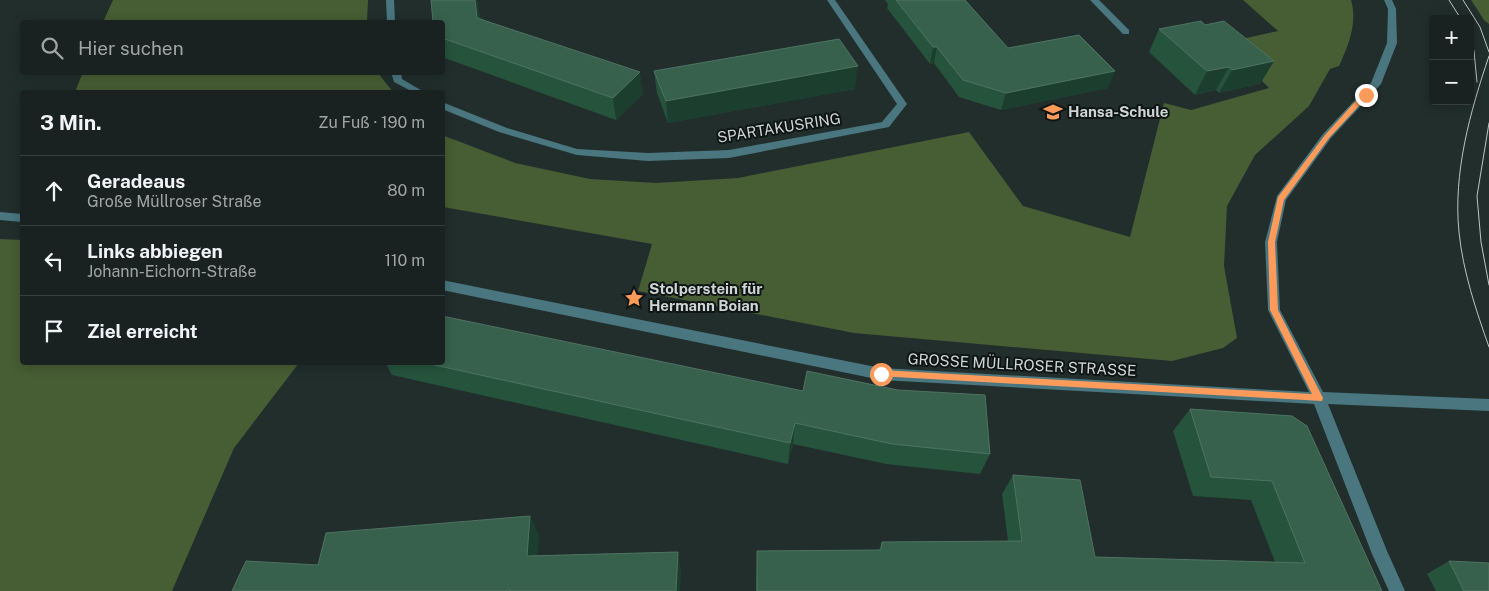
<!DOCTYPE html>
<html lang="de">
<meta charset="utf-8">
<style>
body{margin:0;font-family:"Public Sans",sans-serif;background:#222a2a;color:#f1f3f6}
.controls{position:absolute;right:15px;top:15px;display:grid;overflow:hidden;border-radius:5px;box-shadow:0 2px 12px #0003}
.controls button{width:45px;height:45px;display:grid;place-items:center;padding:0;border:0;border-bottom:1px solid #373f3f;background:#192221;color:#f1f3f6;font:25px sans-serif}
.stop{position:absolute;width:15px;height:15px;margin:-11px;border:4px solid #ff9b5a;border-radius:50%;background:#fff}
.stop.end{background:#ff9b5a;border-color:#fff;box-shadow:0 1px 5px #0008}
.list{margin:0;padding:0;list-style:none}
h2{display:flex;justify-content:space-between;align-items:center;height:65px;margin:0;padding:0 20px;font-size:21px}
h2 small{font-size:16px;font-weight:400;color:#9fa4a5}
.list li{display:grid;grid-template-columns:32px 1fr auto;gap:15px;align-items:center;box-sizing:border-box;height:70px;padding:0 20px;border-top:1px solid #373f3f}
.list b{display:block;font-size:19px;white-space:nowrap}
.list p{margin:0;font-size:16px;white-space:nowrap;color:#9fa4a5}
.list em{font-size:16px;font-style:normal;color:#9fa4a5}
.icon{flex:none;width:28px;height:28px;fill:none;stroke:currentColor;stroke-width:2;stroke-linecap:round;stroke-linejoin:round}
.map{position:relative;flex:none;width:1489px;height:591px;overflow:hidden}
.search{position:absolute;background:#192221;box-shadow:0 2px 12px #0003;left:20px;top:20px;width:425px;height:55px;display:flex;align-items:center;gap:12px;box-sizing:border-box;padding:0 18px;border-radius:5px;color:#9fa4a5;font-size:19px}
.panel{position:absolute;background:#192221;box-shadow:0 2px 12px #0003;left:20px;top:90px;width:425px;height:275px;border-radius:5px}
.map>svg:first-child{display:block}
.green{fill:#475d34}
.lines{fill:none;stroke-linecap:round;stroke-linejoin:round}
.minor{fill:#4a767f;fill-rule:evenodd}
.tram{stroke:#bdc5c4;stroke-width:1}
.wall{fill:#26533c}
.shaded-wall{fill:#1c3e2f}
.building{fill:#38614d;stroke:#4f7362}
.route{fill:#ff9b5a}
.labels{text-anchor:middle;stroke-width:4;stroke-linejoin:round;paint-order:stroke}
.poi-label{font-size:15px;font-weight:bold;fill:#ced6d5;stroke:#0f1514;text-anchor:start}
.street-label{font-size:15px;fill:#ced6d5;stroke:#0f1514}
</style>
<div class="map">
<svg width="1489" height="591" viewBox="0 0 1489 591">
<rect width="100%" height="100%" fill="#212e2c"/>
<g class="green">
<path d="M113,0H368L367,22H103Z"/>
<path d="M1243,0H1351C1358,23 1348,46 1339,66L1330,69L1309,106L1255,155L1227,206L1224,266L1237,338L1223,348L1172,361L854,333L638,291L652,244L443,207L442,135L515,163L590,179L656,183L738,178L969,132L1023,206L1130,237L1164,103L1191,110L1269,88L1224,43L1278,31Z"/>
<path d="M1471,0H1489V24L1484,20Z"/>
<path d="M83,72L378,73L393,92H75Z"/>
<path d="M0,239L22,240V362L299,363L234,448L172,591H0Z"/>
</g>
<g class="lines">
<g class="minor">
<path d="M386,0H394L395,22H387Z"/>
<path d="M827,0H835L907,104L889,127L729,158L648,161L577,155L499,132L442,109V102L507,128L577,149L648,153L729,150L882,122L897,104Z"/>
<path d="M1090,0H1099L1129,30V34H1123Z"/>
<path d="M1384,0H1392L1396,9L1397,43L1381,84L1331,138L1286,200L1277,242L1280,310L1323,392L1489,399V411L1328,404L1387,551L1405,591H1389L1372,554L1314,404L881,380L442,290V280L881,368L1309,392L1268,310L1265,242L1277,196L1323,134L1371,83L1387,43L1388,9Z"/>
<path d="M391,72H401L402,79L424,92H413L394,82Z"/>
<path d="M0,212L22,214V222L0,220Z"/>
</g>
<g class="tram">
<path d="M1449,0L1461,19"/>
<path d="M1463,0L1480,27L1489,52"/>
<path d="M1470,39L1474,51L1477,82"/>
<path d="M1489,56C1470,112 1453,173 1459,232C1463,272 1476,310 1489,347"/>
<path d="M1489,123L1477,196L1481,242L1489,285"/>
</g>
</g>
<g class="wall">
<path d="M431,0H477L480,18L643,94L616,120L442,57V22Z"/>
<path d="M885,0H965L1008,48L1108,88L1001,110L959,97L934,63L930,64L887,8L888,4Z"/>
<path d="M1205,25L1274,61L1260,84L1219,93L1216,90L1195,95L1149,52L1159,29Z"/>
<path d="M654,71L855,89L668,123L657,93Z"/>
<path d="M385,362H442L990,454L980,474L886,464L793,444L788,464L392,375Z"/>
<path d="M1190,409L1292,416L1382,591H756L757,551L879,550L882,542L1008,541L1002,494L1013,475L1095,557L1275,562L1251,500L1193,496L1173,431Z"/>
<path d="M1449,561L1489,591H1436L1427,574Z"/>
</g>
<g class="shaded-wall">
<path d="M475,0H477L483,39L477,18Z"/>
<path d="M933,47H937L934,63L930,64Z"/>
<path d="M1274,61L1260,84L1219,93L1232,70Z"/>
<path d="M858,66L855,89L668,123L666,101Z"/>
<path d="M1229,67L1216,90L1195,95L1207,71Z"/>
<path d="M1115,71L1108,88L1001,110L1006,93Z"/>
<path d="M640,72L643,94L616,120L613,98Z"/>
<path d="M795,423L793,444L788,464L790,443Z"/>
<path d="M530,516L539,535L536,573L527,556Z"/>
<path d="M678,552L681,570L680,591H676Z"/>
</g>
<g class="building">
<path d="M431,0H475L477,18L640,72L613,98L442,38V22H433Z"/>
<path d="M896,0H965L1008,48L1079,35L1115,71L1006,93L963,80L937,47H933Z"/>
<path d="M1201,21L1205,25L1224,21L1274,61L1232,70L1229,67L1207,71L1159,29Z"/>
<path d="M839,39L858,66L666,101L654,71Z"/>
<path d="M442,316L803,391L807,371L898,390L985,395L990,454L892,444L795,423L790,443L421,362H442Z"/>
<path d="M1190,409L1292,416L1307,426L1382,591H757V551L881,550L882,542L1022,541L1013,475L1080,480L1095,557L1305,563L1272,481L1211,477Z"/>
<path d="M530,516L527,556L678,552L676,591H510V590L501,591H232L246,561L318,565L326,533Z"/>
<path d="M1449,561L1489,563V591H1464Z"/>
</g>
<path class="route" d="M1363,93L1369,95L1329,138L1284,200L1275,242L1278,310L1323,398L1322,401L878,376V371L881,370L1312,394L1270,310L1268,242L1278,197L1325,135Z"/>
<defs>
<g id="school-bare" transform="scale(1.5)"><path d="M0-5L7-2L0 1L-7-2ZM-4 1L0 2.5L4 1V4Q0 6-4 4Z" fill="#ff9b5a" stroke="#0f1514" stroke-width="2.5" paint-order="stroke"/></g>
<g id="sight-bare" transform="scale(1.5)"><path d="M0-6L1.8-2.2L6-1.7L2.9 1.2L3.7 5.4L0 3.3L-3.7 5.4L-2.9 1.2L-6-1.7L-1.8-2.2Z" fill="#ff9b5a" stroke="#0f1514" stroke-width="2.5" paint-order="stroke"/></g>
</defs>
<g fill-rule="evenodd">
<use href="#school-bare" x="1053" y="112"/>
<use href="#sight-bare" x="634" y="298"/>
</g>
<g class="labels">
<g class="poi-label">
<text x="1068" y="117">Hansa-Schule</text>
<text x="649" y="294">Stolperstein für<tspan x="649" dy="17">Hermann Boian</tspan></text>
</g>
<g class="street-label">
<text transform="translate(779 128) rotate(-9)" y="5">SPARTAKUSRING</text>
<text transform="translate(1022 365) rotate(3)" y="5">GROSSE MÜLLROSER STRASSE</text>
</g>
</g>
</svg>
<div class="controls">
<button>+</button>
<button>−</button>
</div>
<div class="stop" style="left:881px;top:374px"></div>
<div class="stop end" style="left:1366px;top:95px"></div>
<div class="search"><svg class="icon" aria-label="search" viewBox="0 0 24 24"><circle cx="10" cy="10" r="6"/><path d="M15 15l6 6"/></svg>Hier suchen</div>
<section class="panel">
<h2>3 Min.<small>Zu Fuß · 190 m</small></h2>
<ul class="list">
<li><svg class="icon" aria-label="ahead" viewBox="0 0 24 24"><path d="M12 20V5M6 11l6-6 6 6"/></svg><div><b>Geradeaus</b><p>Große Müllroser Straße</p></div><em>80 m</em></li>
<li><svg class="icon" aria-label="left" viewBox="0 0 24 24"><path d="M17 20v-9H6M10 6l-5 5 5 5"/></svg><div><b>Links abbiegen</b><p>Johann-Eichorn-Straße</p></div><em>110 m</em></li>
<li><svg class="icon" aria-label="arrive" viewBox="0 0 24 24"><path d="M6 21V4h12l-3 4 3 4H6"/></svg><div><b>Ziel erreicht</b></div></li>
</ul>
</section>
</div>
